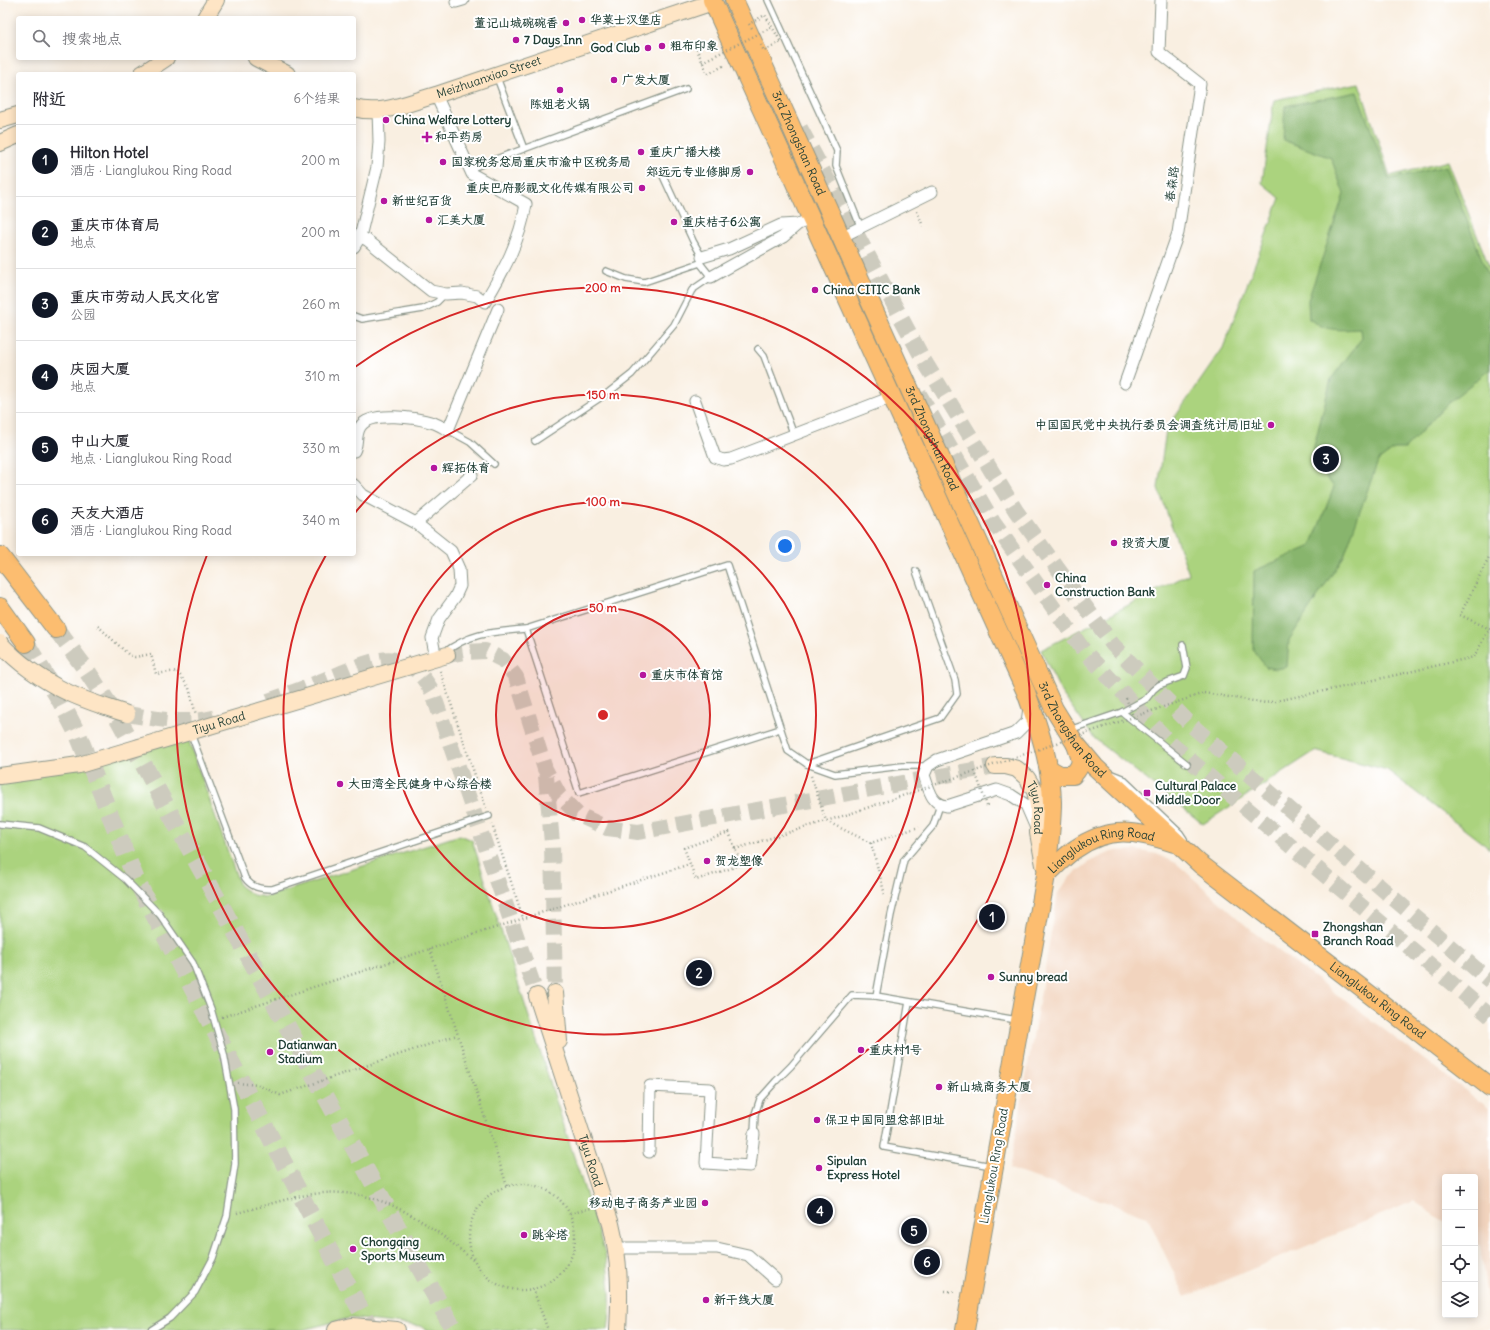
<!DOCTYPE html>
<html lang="zh">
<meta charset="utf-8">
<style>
body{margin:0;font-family:Delius,"LXGW WenKai TC",sans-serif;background:#f2f2f3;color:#2b2b33}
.controls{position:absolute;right:12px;bottom:12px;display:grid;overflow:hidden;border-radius:4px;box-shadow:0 2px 10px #0003}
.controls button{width:36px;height:36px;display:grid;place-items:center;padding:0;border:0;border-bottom:1px solid #e1e1e2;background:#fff;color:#2b2b33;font:20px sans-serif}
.you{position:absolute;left:785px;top:546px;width:14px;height:14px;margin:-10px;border:3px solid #fff;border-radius:50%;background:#1a73e8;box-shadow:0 0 0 6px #1a73e833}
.badge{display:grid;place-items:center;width:26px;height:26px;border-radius:50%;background:#111827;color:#fff;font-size:13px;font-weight:700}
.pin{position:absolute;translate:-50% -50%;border:2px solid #fff;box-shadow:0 1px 4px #0006}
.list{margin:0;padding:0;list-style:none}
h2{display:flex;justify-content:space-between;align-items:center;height:52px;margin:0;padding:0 16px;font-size:17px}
h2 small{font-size:13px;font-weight:400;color:#7c7c81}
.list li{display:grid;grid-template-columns:26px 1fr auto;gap:12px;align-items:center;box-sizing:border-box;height:72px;padding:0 16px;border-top:1px solid #e1e1e2}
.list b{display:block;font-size:15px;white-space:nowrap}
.list p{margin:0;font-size:13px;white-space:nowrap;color:#7c7c81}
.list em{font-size:13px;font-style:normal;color:#7c7c81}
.icon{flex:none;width:22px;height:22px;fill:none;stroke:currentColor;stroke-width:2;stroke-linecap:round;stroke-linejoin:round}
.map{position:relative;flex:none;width:1490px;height:1330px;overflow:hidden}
.search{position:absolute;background:#fff;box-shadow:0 2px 10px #0003;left:16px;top:16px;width:340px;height:44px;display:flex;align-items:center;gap:10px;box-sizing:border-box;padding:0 14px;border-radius:4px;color:#7c7c81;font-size:15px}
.panel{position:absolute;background:#fff;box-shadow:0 2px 10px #0003;left:16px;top:72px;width:340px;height:484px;border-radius:4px}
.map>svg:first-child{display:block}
.built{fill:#f2d4be}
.green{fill:#abd37e;stroke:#658859}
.forest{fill:#88b56d;stroke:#547950}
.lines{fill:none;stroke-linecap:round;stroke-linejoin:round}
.secondary-tunnel{stroke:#cdcbbe;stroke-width:16;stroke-dasharray:16 8;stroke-linecap:butt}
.primary-tunnel{stroke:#cdcbbe;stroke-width:18;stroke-dasharray:18 9;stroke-linecap:butt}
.lane-casing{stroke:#8c968a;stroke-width:8}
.street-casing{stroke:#8c968a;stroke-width:13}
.secondary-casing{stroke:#8c968a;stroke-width:18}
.primary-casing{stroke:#8c968a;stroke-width:20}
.path{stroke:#8c968a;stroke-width:2.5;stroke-dasharray:1 3;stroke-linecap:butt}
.lane{stroke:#fff;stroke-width:5.5}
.street{stroke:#fff;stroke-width:11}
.secondary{stroke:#fee5c5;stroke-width:16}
.primary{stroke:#fcbd6f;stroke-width:18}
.secondary-bridge-casing{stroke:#8c968a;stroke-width:18;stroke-linecap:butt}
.path-bridge{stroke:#8c968a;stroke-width:2.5;stroke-dasharray:1 3;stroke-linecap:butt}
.secondary-bridge{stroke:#fee5c5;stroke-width:16}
.ring{fill:none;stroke:#d62828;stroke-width:2}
.poi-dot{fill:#b5179e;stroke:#fff;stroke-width:1.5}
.labels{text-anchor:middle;stroke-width:4;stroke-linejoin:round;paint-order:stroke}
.poi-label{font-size:12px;font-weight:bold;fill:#1f3d34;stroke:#fff;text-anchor:start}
.street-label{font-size:12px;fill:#1f3d34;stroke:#fff}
.centre{fill:#d62828;stroke:#fff;stroke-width:2}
.ring-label{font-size:12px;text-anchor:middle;font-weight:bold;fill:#d62828;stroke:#fff;stroke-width:4;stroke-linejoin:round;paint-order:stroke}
</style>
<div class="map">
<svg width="1490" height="1330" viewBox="0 0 1490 1330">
<rect width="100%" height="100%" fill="#fff"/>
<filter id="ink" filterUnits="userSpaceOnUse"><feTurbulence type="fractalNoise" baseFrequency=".025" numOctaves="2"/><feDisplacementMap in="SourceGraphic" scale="8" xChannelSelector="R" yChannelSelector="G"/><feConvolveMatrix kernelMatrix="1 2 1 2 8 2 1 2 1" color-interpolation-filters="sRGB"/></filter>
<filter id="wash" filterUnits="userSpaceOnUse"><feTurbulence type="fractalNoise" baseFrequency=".012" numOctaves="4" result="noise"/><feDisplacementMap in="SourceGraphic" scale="16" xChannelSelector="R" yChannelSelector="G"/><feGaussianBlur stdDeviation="0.9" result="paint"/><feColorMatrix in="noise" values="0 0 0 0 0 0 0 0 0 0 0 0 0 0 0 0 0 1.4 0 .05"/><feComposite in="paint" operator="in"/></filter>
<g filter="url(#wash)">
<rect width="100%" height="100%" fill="#f9efe1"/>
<path class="built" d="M1136,850L1157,854L1176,863L1252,931L1490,1109V1319L1480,1246L1475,1242V1177H1445V1222L1414,1201L1185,1297L1147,1216L1010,1169L1058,893L1070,877L1091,861L1114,851Z"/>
<g class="green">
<path d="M1359,83L1390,176L1448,161L1490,269V849L1387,770L1315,751L1203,824L1094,738L1061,692L1041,650L1189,574L1158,488L1166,430L1223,348L1280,198L1262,183L1274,100Z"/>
<path d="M188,739L240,886L253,895L266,897L460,835L472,840L605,1253C610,1279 612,1304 608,1330H427L420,1326L350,1318L302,1330H0V782Z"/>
</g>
<path class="forest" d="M1357,92L1389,179L1446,166L1490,280V369L1448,403L1405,449H1394L1378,461L1344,556L1289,640L1287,667L1275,669L1266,667L1253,650L1254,571L1311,546L1334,487L1311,458L1331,379L1362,338L1361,329C1338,330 1328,332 1309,319L1308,300L1344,194L1331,158L1283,140L1285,106Z"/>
</g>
<g filter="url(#ink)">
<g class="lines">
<g class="secondary-tunnel">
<path d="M800,128L923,359L1016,511L1113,645L1190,724L1490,981"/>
<path d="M794,163L826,222"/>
<path d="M919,394L993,522L1084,651L1170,743L1490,1016"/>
<path d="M447,655L465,652L485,651L503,660L516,677L545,769L559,795L577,814L607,828L638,832L995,766"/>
<path d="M268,701C290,694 311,685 332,677C351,670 375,656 396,660C413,662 424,678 432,691L537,996"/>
<path d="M127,714C157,719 189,726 220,716"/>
<path d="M546,776L552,843L555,993"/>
</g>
<g class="primary-tunnel">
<path d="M56,629L85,668L119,720L454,1330"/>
<path d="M26,643L61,702L79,737L136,880L371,1330"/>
</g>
<g class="lane-casing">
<g id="lane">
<path d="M768,0L837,151L836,166L861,228"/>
<path d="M496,75L524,149"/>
<path d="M469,169L686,89"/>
<path d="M606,271L626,279L644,282L700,263L702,257L693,241L663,176"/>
<path d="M354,316L362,319L423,309L437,302L445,294"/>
<path d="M758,349L764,356L794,435"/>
<path d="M448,430L470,442L494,464"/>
<path d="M535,441L609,392L632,374L674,325L692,290L711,277L700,263"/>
<path d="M444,653C471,632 494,632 526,629"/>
<path d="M1122,712L1187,764"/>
<path d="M780,729L579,793L526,629L727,565L788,751L807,764L835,774L902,766H928"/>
<path d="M1069,730L1122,712L1146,699L1153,690L1159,685L1184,676L1187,668L1183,645"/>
<path d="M191,734L245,878C252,888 261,889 272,889L489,816"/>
<path d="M807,764L940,718L957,694L955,680L916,571"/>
<path d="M1112,774L1122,778L1180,833L1184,839"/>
<path d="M0,824L39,828L85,847L125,879L160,915L193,963L211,1009L224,1054L234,1109L235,1164L227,1216L213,1258L195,1292L170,1318L151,1330"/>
<path d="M876,996L1017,1020"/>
<path d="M909,1002L884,1147L992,1166"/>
<path d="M754,1134L755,1114L760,1099L776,1081L791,1066L852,995L876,996L891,915L904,860L933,826L940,805"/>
</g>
</g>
<g class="street-casing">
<g id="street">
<path d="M456,2L463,0"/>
<path d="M354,236L360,237L367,240L431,291L446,294L462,293L477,296L485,302C504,270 520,241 526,204L472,174L436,95"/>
<path d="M841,237L932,192"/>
<path d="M354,247L360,237L377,167L379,142L378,110"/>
<path d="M702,257L729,249L781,225L798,224L812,219"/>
<path d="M711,277L783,237L798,224"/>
<path d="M1125,383L1178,233L1200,84L1159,52L1161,0"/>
<path d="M695,401L715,457L723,460L731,459L892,397"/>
<path d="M354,451C358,444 355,435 360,427C370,410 418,418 434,423C439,425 444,428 448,430L498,309"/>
<path d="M354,485L363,495L416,523L451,551L459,569L460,586L455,597L439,619L432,638L436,659"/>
<path d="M416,523L472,475"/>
<path d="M1029,708L1027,722L1016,733L937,760L928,766L924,775C929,789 931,804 947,806L997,790L1011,795L1026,805L1036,828"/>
<path d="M649,1152L650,1086L710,1089L706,1163L750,1166L754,1134"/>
<path d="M617,1248H717L748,1255L775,1279"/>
</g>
</g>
<g class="secondary-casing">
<g id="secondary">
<path d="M205,18L216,0"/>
<path d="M256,58L287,74"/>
<path d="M142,74L166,58"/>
<path id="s1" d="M354,108C381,116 410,102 436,95L713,2"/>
<path d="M0,120L18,115"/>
<path d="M0,143L18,135"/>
<path id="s2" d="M995,766H1006L1017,769L1027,778L1035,791L1038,806V833L1044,865"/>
<path id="s3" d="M0,776L79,765L447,655"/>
<path d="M555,993L559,1041"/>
<path id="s4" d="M537,996L611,1224C620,1261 620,1293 618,1330"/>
<path d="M336,1330L352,1326L397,1330"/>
</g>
</g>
<g class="primary-casing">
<g id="primary">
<path d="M712,0L1026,692C1039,728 1051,764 1052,802C1052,827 1048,851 1046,875L965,1330"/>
<path id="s5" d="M734,0L1054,709L1075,743L1095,767L1200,864L1490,1087"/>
<path d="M0,556L56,629"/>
<path d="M0,607L26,643"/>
<path d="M1049,769L1060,775H1073C1084,763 1081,759 1076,745"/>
<path id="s6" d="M1046,875C1055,867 1064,857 1074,850C1109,825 1136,831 1174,843"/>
</g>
</g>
<g class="path">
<path d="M717,46L714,48L710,41L696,48L708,74L723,66L722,65"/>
<path d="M917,211L923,226"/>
<path d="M98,626L129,655L135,657L151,654L156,674L177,671L189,688L196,715"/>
<path d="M1490,629L1460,615L1490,555"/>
<path d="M440,671L486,808"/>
<path d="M1204,693L1266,703L1348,686L1474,657L1489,629"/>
<path d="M811,776L826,821L871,843L919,827"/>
<path d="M492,824L523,918"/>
<path d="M729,832L741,865L696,880L684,848Z"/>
<path d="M871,843L885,895"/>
<path d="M735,849L849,814"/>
<path d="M430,949L507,1186"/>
<path d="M222,1017L690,864"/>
<path d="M238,1083L258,1085L280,1095L457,1035"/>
<circle cx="522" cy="1237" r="53"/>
<path d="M237,1213C265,1206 295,1195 323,1193C383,1188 431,1225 474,1261"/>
<path d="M570,1214L591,1208"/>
<path d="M533,1289L548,1330"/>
<path d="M945,1291L956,1292"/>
</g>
<use href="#lane" class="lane"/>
<use href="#street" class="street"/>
<use href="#secondary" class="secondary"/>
<use href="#primary" class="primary"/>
<g class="secondary-bridge-casing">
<path id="secondary-bridge" d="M0,643C17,662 42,680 65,691C85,701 106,707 127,714"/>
</g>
<g class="path-bridge">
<path d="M752,28L749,24L765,15L781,42L764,51L761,45"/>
<path d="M702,62L772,27"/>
<path d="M1126,698L1133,716"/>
<path d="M975,771L987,806"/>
<path d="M849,814L1204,693"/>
</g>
<use href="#secondary-bridge" class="secondary-bridge"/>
</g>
</g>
<circle cx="603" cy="715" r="107" fill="#d62828" fill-opacity=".12"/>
<g class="ring">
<circle cx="603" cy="715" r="107"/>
<circle cx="603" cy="715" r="213"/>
<path d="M354 514A320 320 0 1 1 326 555"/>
<path d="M355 367A427 427 0 1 1 207 555"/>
</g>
<g class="poi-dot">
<circle cx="582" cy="20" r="4"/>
<circle cx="566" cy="23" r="4"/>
<circle cx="516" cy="40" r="4"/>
<circle cx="662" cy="46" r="4"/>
<circle cx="648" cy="48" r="4"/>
<circle cx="614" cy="80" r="4"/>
<circle cx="560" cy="90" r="4"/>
<circle cx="386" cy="120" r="4"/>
<path d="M425 131h4v4h4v4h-4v4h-4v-4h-4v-4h4z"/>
<circle cx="641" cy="152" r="4"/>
<circle cx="443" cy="162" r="4"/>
<circle cx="750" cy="172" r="4"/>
<circle cx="642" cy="188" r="4"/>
<circle cx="384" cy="201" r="4"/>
<circle cx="429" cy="220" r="4"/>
<circle cx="674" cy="222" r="4"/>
<circle cx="815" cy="290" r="4"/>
<circle cx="1271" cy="425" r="4"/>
<circle cx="434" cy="468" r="4"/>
<circle cx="1114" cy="543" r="4"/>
<circle cx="1047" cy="585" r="4"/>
<circle cx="643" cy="675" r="4"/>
<circle cx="340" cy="784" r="4"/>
<rect x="1143" y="789" width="8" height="8" rx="2"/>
<circle cx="707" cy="861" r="4"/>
<rect x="1311" y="930" width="8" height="8" rx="2"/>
<circle cx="991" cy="977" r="4"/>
<circle cx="861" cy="1050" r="4"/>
<circle cx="270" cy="1052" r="4"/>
<circle cx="939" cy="1087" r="4"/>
<circle cx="817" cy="1120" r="4"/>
<circle cx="819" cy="1168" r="4"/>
<circle cx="705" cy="1203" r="4"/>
<circle cx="524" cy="1235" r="4"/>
<circle cx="353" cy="1249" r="4"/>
<circle cx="706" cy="1300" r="4"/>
</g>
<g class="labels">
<g class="poi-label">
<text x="590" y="24">华莱士汉堡店</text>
<text x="558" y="27" text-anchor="end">董记山城碗碗香</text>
<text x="524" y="44">7 Days Inn</text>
<text x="670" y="50">粗布印象</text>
<text x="640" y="52" text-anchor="end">God Club</text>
<text x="622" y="84">广发大厦</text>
<text x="560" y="108" text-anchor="middle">陈姐老火锅</text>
<text x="394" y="124">China Welfare Lottery</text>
<text x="435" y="141">和平药房</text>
<text x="649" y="156">重庆广播大楼</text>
<text x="451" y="166">国家税务总局重庆市渝中区税务局</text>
<text x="742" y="176" text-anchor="end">郑远元专业修脚房</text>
<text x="634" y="192" text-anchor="end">重庆巴府影视文化传媒有限公司</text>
<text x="392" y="205">新世纪百货</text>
<text x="437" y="224">汇美大厦</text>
<text x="682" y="226">重庆桔子6公寓</text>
<text x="823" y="294">China CITIC Bank</text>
<text x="1263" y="429" text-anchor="end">中国国民党中央执行委员会调查统计局旧址</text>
<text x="442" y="472">辉拓体育</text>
<text x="1122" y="547">投资大厦</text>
<text x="1055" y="582">China<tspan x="1055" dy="14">Construction Bank</tspan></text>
<text x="651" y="679">重庆市体育馆</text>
<text x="348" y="788">大田湾全民健身中心综合楼</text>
<text x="1155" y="790">Cultural Palace<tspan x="1155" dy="14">Middle Door</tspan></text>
<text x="715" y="865">贺龙塑像</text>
<text x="1323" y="931">Zhongshan<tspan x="1323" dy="14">Branch Road</tspan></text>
<text x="999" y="981">Sunny bread</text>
<text x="278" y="1049">Datianwan<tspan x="278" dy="14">Stadium</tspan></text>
<text x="869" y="1054">重庆村1号</text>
<text x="947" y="1091">新山城商务大厦</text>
<text x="825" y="1124">保卫中国同盟总部旧址</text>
<text x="827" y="1165">Sipulan<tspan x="827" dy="14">Express Hotel</tspan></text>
<text x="697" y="1207" text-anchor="end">移动电子商务产业园</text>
<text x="532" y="1239">跳伞塔</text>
<text x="361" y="1246">Chongqing<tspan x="361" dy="14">Sports Museum</tspan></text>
<text x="714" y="1304">新干线大厦</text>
</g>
<g class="street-label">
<text dy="4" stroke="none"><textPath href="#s1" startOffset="140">Meizhuanxiao Street</textPath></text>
<text dy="4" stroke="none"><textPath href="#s5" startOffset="157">3rd Zhongshan Road</textPath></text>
<text transform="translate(1172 184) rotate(-82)" y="4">春森路</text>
<text dy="4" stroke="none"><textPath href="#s5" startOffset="481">3rd Zhongshan Road</textPath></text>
<text dy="4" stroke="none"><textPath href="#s3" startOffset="226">Tiyu Road</textPath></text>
<text dy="4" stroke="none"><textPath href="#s5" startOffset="805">3rd Zhongshan Road</textPath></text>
<text dy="4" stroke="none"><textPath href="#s2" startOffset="68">Tiyu Road</textPath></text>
<text dy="4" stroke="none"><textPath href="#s6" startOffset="64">Lianglukou Ring Road</textPath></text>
<text dy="4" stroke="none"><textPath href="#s5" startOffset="1216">Lianglukou Ring Road</textPath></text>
<text dy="4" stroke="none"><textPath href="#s4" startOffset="173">Tiyu Road</textPath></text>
<text transform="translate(994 1166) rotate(-80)" y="4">Lianglukou Ring Road</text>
</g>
</g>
<circle cx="603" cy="715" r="6" class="centre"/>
<g class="ring-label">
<text x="603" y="292">200 m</text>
<text x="603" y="399">150 m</text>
<text x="603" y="506">100 m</text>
<text x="603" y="612">50 m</text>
</g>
</svg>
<div class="controls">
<button>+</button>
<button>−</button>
<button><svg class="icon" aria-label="locate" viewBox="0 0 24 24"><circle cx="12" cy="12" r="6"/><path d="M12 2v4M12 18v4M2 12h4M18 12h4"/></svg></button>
<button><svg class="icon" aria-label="layers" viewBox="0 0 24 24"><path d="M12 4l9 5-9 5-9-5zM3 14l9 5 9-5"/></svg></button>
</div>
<div class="you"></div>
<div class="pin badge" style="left:992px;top:917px">1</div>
<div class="pin badge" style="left:699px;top:973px">2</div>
<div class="pin badge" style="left:1326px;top:459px">3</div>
<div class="pin badge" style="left:820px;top:1211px">4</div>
<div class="pin badge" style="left:914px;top:1231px">5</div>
<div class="pin badge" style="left:927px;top:1262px">6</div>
<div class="search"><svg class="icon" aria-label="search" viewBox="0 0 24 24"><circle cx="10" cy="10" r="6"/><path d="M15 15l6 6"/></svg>搜索地点</div>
<section class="panel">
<h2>附近<small>6个结果</small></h2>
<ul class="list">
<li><span class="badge">1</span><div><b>Hilton Hotel</b><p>酒店 · Lianglukou Ring Road</p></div><em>200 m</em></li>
<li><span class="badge">2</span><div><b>重庆市体育局</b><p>地点</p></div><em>200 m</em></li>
<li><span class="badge">3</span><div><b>重庆市劳动人民文化宫</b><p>公园</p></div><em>260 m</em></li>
<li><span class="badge">4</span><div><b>庆园大厦</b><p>地点</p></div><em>310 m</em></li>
<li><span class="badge">5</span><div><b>中山大厦</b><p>地点 · Lianglukou Ring Road</p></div><em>330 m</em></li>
<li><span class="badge">6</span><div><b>天友大酒店</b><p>酒店 · Lianglukou Ring Road</p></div><em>340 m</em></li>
</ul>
</section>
</div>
